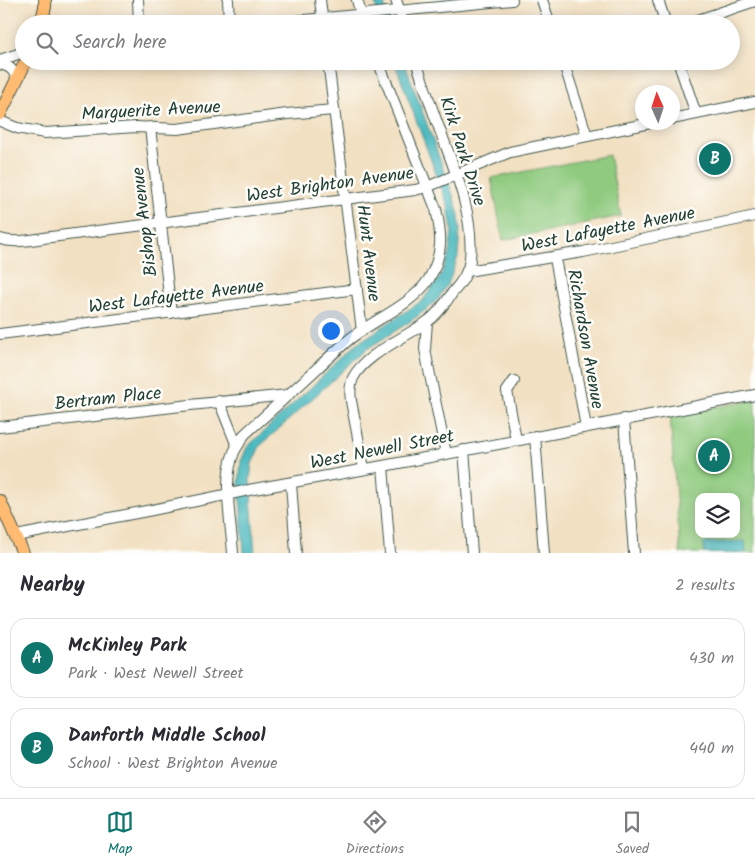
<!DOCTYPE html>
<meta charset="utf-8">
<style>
body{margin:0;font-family:Kalam,sans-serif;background:#f2f2f3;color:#2b2b33}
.controls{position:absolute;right:15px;bottom:15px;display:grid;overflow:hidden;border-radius:10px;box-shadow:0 2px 12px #0003}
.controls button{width:45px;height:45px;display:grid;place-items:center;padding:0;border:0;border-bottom:1px solid #e1e1e2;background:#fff;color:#2b2b33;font:25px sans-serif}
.compass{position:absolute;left:635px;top:85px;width:45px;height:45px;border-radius:50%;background:#fff;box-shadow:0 2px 12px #0003;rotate:357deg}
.you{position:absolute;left:330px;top:330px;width:18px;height:18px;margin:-12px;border:4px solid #fff;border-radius:50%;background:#1a73e8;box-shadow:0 0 0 8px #1a73e833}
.badge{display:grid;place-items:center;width:32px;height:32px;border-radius:50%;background:#0f766e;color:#fff;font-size:16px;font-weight:700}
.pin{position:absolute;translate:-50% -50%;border:2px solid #fff;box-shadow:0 1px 5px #0006}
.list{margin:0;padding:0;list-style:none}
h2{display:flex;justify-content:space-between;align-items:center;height:65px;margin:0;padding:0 20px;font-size:21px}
h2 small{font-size:16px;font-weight:400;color:#7c7c81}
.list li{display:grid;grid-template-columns:32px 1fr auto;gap:15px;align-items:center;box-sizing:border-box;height:80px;margin:0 10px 10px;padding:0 10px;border:1px solid #e1e1e2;border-radius:15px}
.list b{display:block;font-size:19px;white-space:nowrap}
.list p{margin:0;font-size:16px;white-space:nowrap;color:#7c7c81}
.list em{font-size:16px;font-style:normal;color:#7c7c81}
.icon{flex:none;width:28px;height:28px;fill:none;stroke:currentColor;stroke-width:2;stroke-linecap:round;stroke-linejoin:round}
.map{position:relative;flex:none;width:755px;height:553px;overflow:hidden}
.search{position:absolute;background:#fff;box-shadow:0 2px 12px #0003;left:15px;right:15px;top:15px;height:55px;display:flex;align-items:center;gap:12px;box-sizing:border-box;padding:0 18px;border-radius:28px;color:#7c7c81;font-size:19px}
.sheet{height:245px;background:#fff}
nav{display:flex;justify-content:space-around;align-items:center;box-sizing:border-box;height:70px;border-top:1px solid #e1e1e2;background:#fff;font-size:14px;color:#7c7c81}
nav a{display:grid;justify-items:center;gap:2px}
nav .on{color:#0f766e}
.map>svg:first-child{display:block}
.green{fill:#8fca7f;stroke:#57845a;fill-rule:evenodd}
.water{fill:#49b8be;stroke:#347a79}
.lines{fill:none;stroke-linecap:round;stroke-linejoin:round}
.minor-casing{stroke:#3f5549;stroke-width:12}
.major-casing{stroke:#3f5549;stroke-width:14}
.minor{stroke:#fff;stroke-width:10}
.major{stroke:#ffbb71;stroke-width:12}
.labels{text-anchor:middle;stroke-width:5;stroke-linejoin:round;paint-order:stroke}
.street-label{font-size:18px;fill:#1f3d34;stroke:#fdfcf7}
</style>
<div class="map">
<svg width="755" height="553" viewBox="0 0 755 553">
<rect width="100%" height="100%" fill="#fdfcf7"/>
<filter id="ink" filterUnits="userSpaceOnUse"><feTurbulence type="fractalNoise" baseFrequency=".02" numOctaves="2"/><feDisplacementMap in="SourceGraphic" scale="10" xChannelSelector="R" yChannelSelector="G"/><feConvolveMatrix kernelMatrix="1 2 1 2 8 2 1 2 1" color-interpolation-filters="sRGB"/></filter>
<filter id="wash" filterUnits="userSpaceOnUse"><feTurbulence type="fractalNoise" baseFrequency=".0096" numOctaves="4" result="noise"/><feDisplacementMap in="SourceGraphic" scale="20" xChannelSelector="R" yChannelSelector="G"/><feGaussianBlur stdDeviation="1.12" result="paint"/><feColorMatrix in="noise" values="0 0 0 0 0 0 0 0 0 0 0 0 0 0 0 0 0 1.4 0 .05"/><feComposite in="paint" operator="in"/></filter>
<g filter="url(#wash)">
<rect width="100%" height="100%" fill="#f2e0c2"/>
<g class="green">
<path d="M609,155L621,216L503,240L491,178Z"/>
<path d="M755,400V553H680L670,415ZM699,497H736V534H699Z"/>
</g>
<g class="water">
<path d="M374,0H383L390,24H381Z"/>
<path d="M394,61H404L453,195L459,215L460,229L458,257L449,282L438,299L430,307L408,323L367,349L260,446L252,464L250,481L255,553H244L239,484L241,461L247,447L358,343L423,300L440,277L449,255L452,230L448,206Z"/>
<path d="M745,541L746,553H704V543Z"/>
</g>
</g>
<g filter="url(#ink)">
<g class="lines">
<g class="minor-casing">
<g id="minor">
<path d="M138,0L139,24"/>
<path d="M228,0L229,24"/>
<path d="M320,0L323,24"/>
<path d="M357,0L364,24"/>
<path d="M396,0L404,24"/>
<path d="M542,0L550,24"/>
<path d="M658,0L666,24"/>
<path d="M263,24L512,0"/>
<path d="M686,24L755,1"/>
<path d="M0,60L24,52"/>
<path d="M328,61L362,331"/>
<path d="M563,61L587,136"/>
<path d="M678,61L696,114"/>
<path d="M0,64C10,66 14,70 17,80"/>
<path d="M672,119L755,102"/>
<path d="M0,121L17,128L45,133L136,127L177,129L287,114L334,110"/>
<path d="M150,127L171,313"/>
<path d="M0,239C16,244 35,239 51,237L415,190L427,187L510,152L655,122"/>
<path d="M555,258L586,427"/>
<path d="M467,271L583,252L755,216"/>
<path d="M427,322L425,349L428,365L446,454"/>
<path d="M0,334L357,289"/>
<path d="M514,381L507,391L516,440"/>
<path d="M219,401L237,446"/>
<path d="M624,419L634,553"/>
<path d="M0,427L190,405L288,395"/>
<path d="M535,436L544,553"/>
<path d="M464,450L472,553"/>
<path d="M383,466L390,553"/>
<path d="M364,469L351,401C350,394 350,385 353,378C365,354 407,337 428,321C438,314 446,302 453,292C462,282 469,272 470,259C474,215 456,173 441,133C432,110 424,85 416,61"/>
<path d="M291,483L296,553"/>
<path d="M16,536L152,510L254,489L383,466L755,395"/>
<path d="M233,553C231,522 222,481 234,452C237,446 241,441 244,435C259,421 274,408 289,394C310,376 329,356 351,338C375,319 412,305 429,279C443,254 442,236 436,209L378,61"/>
</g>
</g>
<g class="major-casing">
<g id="major">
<path d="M41,24L45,7V0"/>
<path d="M0,114L26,61"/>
<path d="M0,501L23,553"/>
</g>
</g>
<use href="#minor" class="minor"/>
<use href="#major" class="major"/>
</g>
</g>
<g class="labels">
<g class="street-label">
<text transform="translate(151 110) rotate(-3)" y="6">Marguerite Avenue</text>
<text transform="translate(463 151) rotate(72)" y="6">Kirk Park Drive</text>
<text transform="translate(330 184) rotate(-8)" y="6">West Brighton Avenue</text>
<text transform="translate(144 222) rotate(-97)" y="6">Bishop Avenue</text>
<text transform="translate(608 229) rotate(-11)" y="6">West Lafayette Avenue</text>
<text transform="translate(369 253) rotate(83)" y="6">Hunt Avenue</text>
<text transform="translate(176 296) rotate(-7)" y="6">West Lafayette Avenue</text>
<text transform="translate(586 339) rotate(80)" y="6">Richardson Avenue</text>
<text transform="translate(108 398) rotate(-6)" y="6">Bertram Place</text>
<text transform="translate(382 449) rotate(-11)" y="6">West Newell Street</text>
</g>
</g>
</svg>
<div class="controls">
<button><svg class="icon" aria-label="layers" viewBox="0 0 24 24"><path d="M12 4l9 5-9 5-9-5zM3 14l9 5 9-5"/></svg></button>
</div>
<svg class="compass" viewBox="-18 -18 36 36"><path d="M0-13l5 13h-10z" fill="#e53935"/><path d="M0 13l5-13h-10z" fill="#7c7c81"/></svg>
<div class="you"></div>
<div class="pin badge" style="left:714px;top:456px">A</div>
<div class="pin badge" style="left:715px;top:159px">B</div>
<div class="search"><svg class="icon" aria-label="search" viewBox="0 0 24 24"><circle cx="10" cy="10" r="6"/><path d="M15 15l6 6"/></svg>Search here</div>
</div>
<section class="sheet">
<h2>Nearby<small>2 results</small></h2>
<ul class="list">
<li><span class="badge">A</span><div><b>McKinley Park</b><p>Park · West Newell Street</p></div><em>430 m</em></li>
<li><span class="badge">B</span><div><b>Danforth Middle School</b><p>School · West Brighton Avenue</p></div><em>440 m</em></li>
</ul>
</section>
<nav>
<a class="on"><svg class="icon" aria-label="map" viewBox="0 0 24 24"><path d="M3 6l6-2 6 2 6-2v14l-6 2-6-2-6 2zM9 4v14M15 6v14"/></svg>Map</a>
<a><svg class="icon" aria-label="directions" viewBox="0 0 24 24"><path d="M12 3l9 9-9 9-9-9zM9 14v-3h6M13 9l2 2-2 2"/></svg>Directions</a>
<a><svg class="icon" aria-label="saved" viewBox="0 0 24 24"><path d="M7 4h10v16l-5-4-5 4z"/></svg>Saved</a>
</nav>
